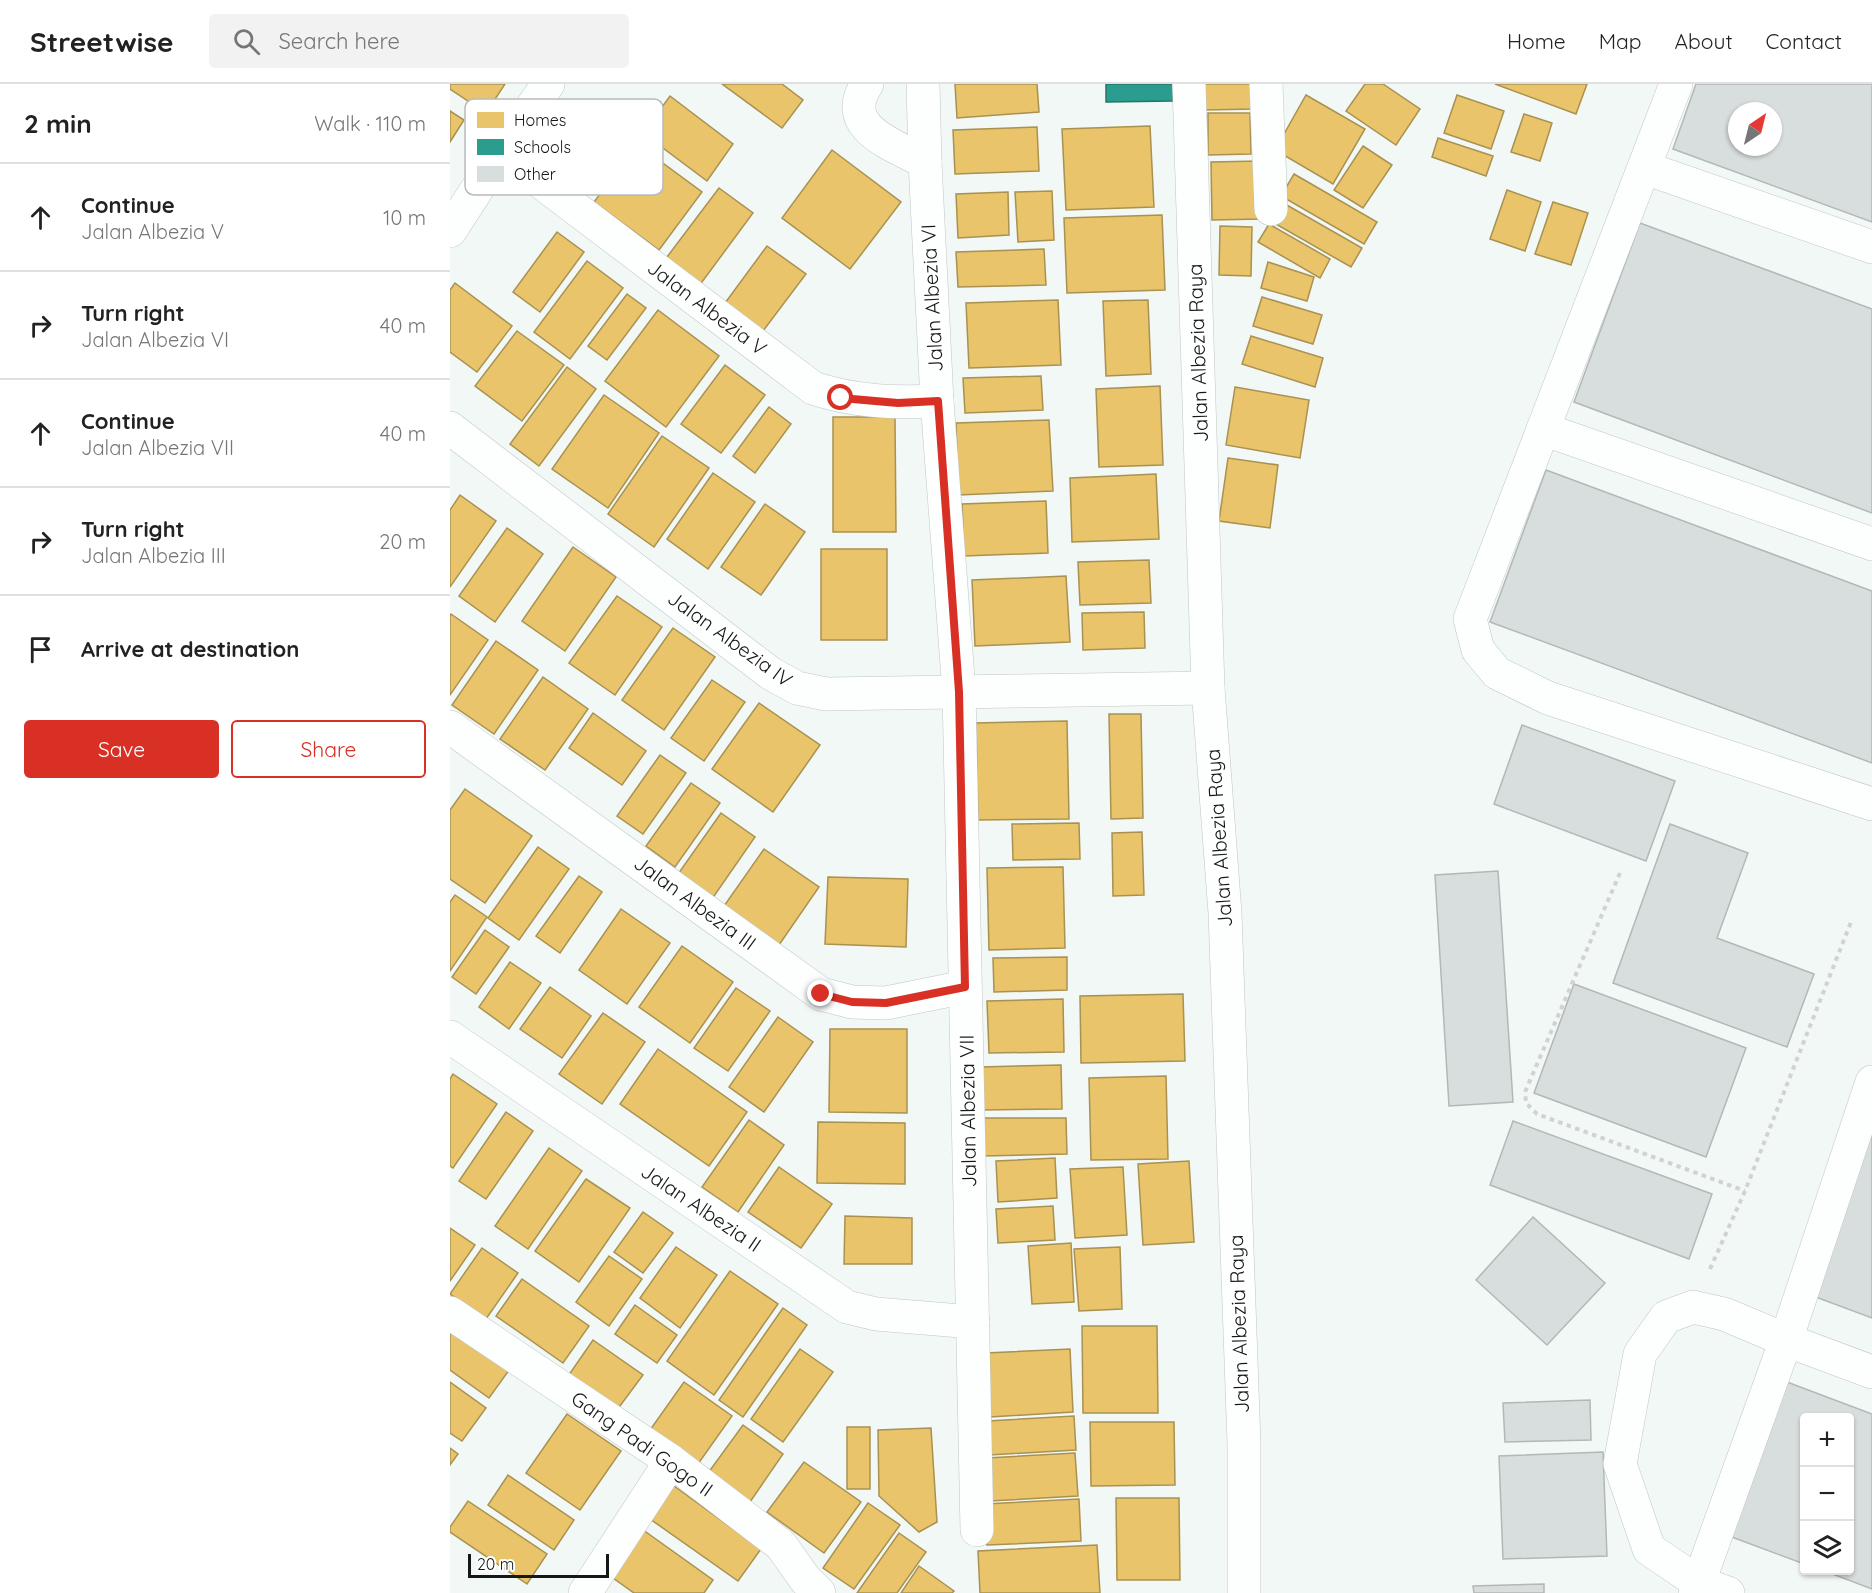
<!DOCTYPE html>
<meta charset="utf-8">
<style>
body{margin:0;font-family:Quicksand,sans-serif;background:#f2f2f2;color:#222}
.controls{position:absolute;right:18px;bottom:18px;display:grid;overflow:hidden;border-radius:6px;box-shadow:0 2px 4px #0004}
.controls button{width:54px;height:54px;display:grid;place-items:center;padding:0;border:0;border-bottom:2px solid #e0e0e0;background:#fff;color:#222;font:30px sans-serif}
.compass{position:absolute;left:1278px;top:18px;width:54px;height:54px;border-radius:50%;background:#fff;box-shadow:0 2px 4px #0004;rotate:35deg}
.scale{position:absolute;left:18px;bottom:15px;width:141px;box-sizing:border-box;padding-left:6px;border:3px solid #141917;border-top:0;font-size:16px;line-height:21px;white-space:nowrap;color:#141917;-webkit-text-stroke:4px #fff;paint-order:stroke}
.stop{position:absolute;width:18px;height:18px;margin:-14px;border:4px solid #d93025;border-radius:50%;background:#fff}
.stop.end{background:#d93025;border-color:#fff;box-shadow:0 2px 6px #0008}
.list{margin:0;padding:0;list-style:none}
h2{display:flex;justify-content:space-between;align-items:center;height:78px;margin:0;padding:0 24px;font-size:26px}
h2 small{font-size:20px;font-weight:400;color:#767676}
.list li{display:grid;grid-template-columns:39px 1fr auto;gap:18px;align-items:center;box-sizing:border-box;height:108px;padding:0 24px;border-top:2px solid #e0e0e0}
.list b{display:block;font-size:22px;white-space:nowrap}
.list p{margin:0;font-size:20px;white-space:nowrap;color:#767676}
.list em{font-size:20px;font-style:normal;color:#767676}
.actions{display:flex;gap:12px;padding:18px 24px}
.actions a{flex:1;padding:14px 0;border:2px solid #d93025;border-radius:6px;text-align:center;font-size:21px;color:#d93025}
.actions .main{background:#d93025;color:#fff}
.icon{flex:none;width:33px;height:33px;fill:none;stroke:currentColor;stroke-width:2;stroke-linecap:round;stroke-linejoin:round}
.map{position:relative;flex:none;width:1422px;height:1509px;overflow:hidden}
header{display:flex;align-items:center;gap:36px;box-sizing:border-box;height:84px;padding:0 30px;background:#fff;border-bottom:2px solid #e0e0e0}
header strong{font-size:28px}
nav{display:flex;gap:33px;margin-inline-start:auto;font-size:21px}
.search{width:420px;height:54px;background:#f2f2f2;display:flex;align-items:center;gap:15px;box-sizing:border-box;padding:0 21px;border-radius:6px;color:#767676;font-size:22px}
main{display:flex}
aside{flex:1;background:#fff}
.map>svg:first-child{display:block}
.homes{fill:#e9c46a;stroke:#a99151;stroke-width:1.5}
.schools{fill:#2a9d8f;stroke:#23756b;stroke-width:1.5}
.building{fill:#d8dedd;stroke:#b2b8b6;stroke-width:1.5;fill-rule:evenodd}
.lines{fill:none;stroke-linecap:round;stroke-linejoin:round}
.minor-casing{stroke:#c1c6c4;stroke-width:34}
.path{stroke:#d1d3d2;stroke-width:4;stroke-dasharray:4.5 4.5;stroke-linecap:butt}
.minor{stroke:#fdfefe;stroke-width:33}
.route{stroke:#d93025;stroke-width:8}
.labels{text-anchor:middle;stroke-width:6;stroke-linejoin:round;paint-order:stroke}
.street-label{font-size:20px;fill:#141917;stroke:#fff}
.key{fill:#fff;stroke:#b8bab9;stroke-width:1.5}
.key-label{font-size:16px;fill:#141917}
</style>
<header>
<strong>Streetwise</strong>
<div class="search"><svg class="icon" aria-label="search" viewBox="0 0 24 24"><circle cx="10" cy="10" r="6"/><path d="M15 15l6 6"/></svg>Search here</div>
<nav><a>Home</a><a>Map</a><a>About</a><a>Contact</a></nav>
</header>
<main>
<aside>
<h2>2 min<small>Walk · 110 m</small></h2>
<ul class="list">
<li><svg class="icon" aria-label="ahead" viewBox="0 0 24 24"><path d="M12 20V5M6 11l6-6 6 6"/></svg><div><b>Continue</b><p>Jalan Albezia V</p></div><em>10 m</em></li>
<li><svg class="icon" aria-label="right" viewBox="0 0 24 24"><path d="M7 20v-9h11M14 6l5 5-5 5"/></svg><div><b>Turn right</b><p>Jalan Albezia VI</p></div><em>40 m</em></li>
<li><svg class="icon" aria-label="ahead" viewBox="0 0 24 24"><path d="M12 20V5M6 11l6-6 6 6"/></svg><div><b>Continue</b><p>Jalan Albezia VII</p></div><em>40 m</em></li>
<li><svg class="icon" aria-label="right" viewBox="0 0 24 24"><path d="M7 20v-9h11M14 6l5 5-5 5"/></svg><div><b>Turn right</b><p>Jalan Albezia III</p></div><em>20 m</em></li>
<li><svg class="icon" aria-label="arrive" viewBox="0 0 24 24"><path d="M6 21V4h12l-3 4 3 4H6"/></svg><div><b>Arrive at destination</b></div></li>
</ul>
<div class="actions"><a class="main">Save</a><a>Share</a></div>
</aside>
<div class="map">
<svg width="1422" height="1509" viewBox="0 0 1422 1509">
<rect width="100%" height="100%" fill="#f1f8f5"/>
<g class="homes">
<path d="M0,0H55L36,29L0,5Z"/>
<path d="M272,0H332L353,16L332,44Z"/>
<path d="M505,0H587L589,28L507,34Z"/>
<path d="M753,0H804V25L754,26Z"/>
<path d="M915,0H933L970,25L946,61L896,27Z"/>
<path d="M1045,0H1137L1126,30Z"/>
<path d="M856,11L915,45L883,100L825,66Z"/>
<path d="M1007,11L1054,27L1041,65L994,49Z"/>
<path d="M220,12L283,60L257,97L193,49Z"/>
<path d="M0,27L14,36L0,58Z"/>
<path d="M758,29H800L801,70L758,71Z"/>
<path d="M1074,30L1102,39L1090,77L1061,68Z"/>
<path d="M700,42L704,123L616,126L612,45Z"/>
<path d="M587,43L589,87L505,90L503,46Z"/>
<path d="M988,54L1043,72L1036,92L982,73Z"/>
<path d="M187,60L252,108L209,166L144,118Z"/>
<path d="M913,62L942,81L913,124L884,106Z"/>
<path d="M382,66L451,118L400,185L332,134Z"/>
<path d="M810,77L811,135L762,136L761,78Z"/>
<path d="M844,90L927,138L914,160L831,112Z"/>
<path d="M269,104L303,129L249,202L214,177Z"/>
<path d="M1057,106L1091,118L1075,167L1040,155Z"/>
<path d="M602,107L604,156L568,158L565,108Z"/>
<path d="M558,108L559,151L508,154L506,110Z"/>
<path d="M1103,118L1138,129L1121,181L1085,170Z"/>
<path d="M835,120L912,164L901,183L824,139Z"/>
<path d="M712,131L715,206L617,209L614,134Z"/>
<path d="M819,140L880,175L870,194L808,158Z"/>
<path d="M770,142L802,143L801,192L769,191Z"/>
<path d="M107,148L134,168L90,228L63,208Z"/>
<path d="M317,162L356,190L313,247L275,219Z"/>
<path d="M594,165L596,201L508,203L506,168Z"/>
<path d="M137,177L173,204L120,275L84,248Z"/>
<path d="M818,178L864,193L857,217L811,204Z"/>
<path d="M5,199L62,242L27,288L0,268V206Z"/>
<path d="M177,210L196,224L157,276L138,262Z"/>
<path d="M812,213L872,231L863,260L803,242Z"/>
<path d="M608,216L611,281L519,284L516,219Z"/>
<path d="M698,216L701,290L656,292L653,217Z"/>
<path d="M208,226L269,272L216,343L155,297Z"/>
<path d="M67,247L114,281L72,337L25,302Z"/>
<path d="M801,252L873,274L865,303L792,280Z"/>
<path d="M275,281L315,311L271,369L231,340Z"/>
<path d="M117,283L146,305L89,382L60,360Z"/>
<path d="M591,292L593,326L515,329L513,294Z"/>
<path d="M710,302L713,381L649,383L646,305Z"/>
<path d="M785,303L859,316L850,374L776,361Z"/>
<path d="M154,311L209,349L158,424L102,385Z"/>
<path d="M319,323L341,340L305,389L283,372Z"/>
<path d="M383,333H445L446,448H383Z"/>
<path d="M599,336L603,407L508,411L506,339Z"/>
<path d="M212,352L259,384L204,463L158,430Z"/>
<path d="M778,374L828,381L820,444L769,437Z"/>
<path d="M263,389L305,418L258,485L217,455Z"/>
<path d="M706,390L709,455L622,458L620,394Z"/>
<path d="M10,411L46,437L0,503V426Z"/>
<path d="M596,417L598,469L514,472L512,420Z"/>
<path d="M315,420L355,448L311,511L271,483Z"/>
<path d="M57,444L93,470L45,538L9,512Z"/>
<path d="M123,463L166,493L115,567L72,537Z"/>
<rect x="371" y="465" width="66" height="91"/>
<path d="M699,476L701,519L630,521L628,478Z"/>
<path d="M616,492L620,558L525,562L522,496Z"/>
<path d="M167,512L212,543L165,611L119,579Z"/>
<path d="M694,528L695,564L633,566L632,529Z"/>
<path d="M1,530L38,556L0,611V532Z"/>
<path d="M223,544L265,573L214,646L172,616Z"/>
<path d="M46,557L88,586L44,650L2,621Z"/>
<path d="M93,593L138,625L95,686L50,655Z"/>
<path d="M262,596L295,618L254,677L221,654Z"/>
<path d="M309,619L370,661L323,728L262,685Z"/>
<path d="M143,629L196,667L172,701L119,664Z"/>
<path d="M659,630H691L693,734L661,735Z"/>
<path d="M617,637L619,735L528,736L526,639Z"/>
<path d="M210,671L236,689L193,750L167,732Z"/>
<path d="M241,699L270,719L225,783L196,762Z"/>
<path d="M15,705L82,752L35,819L0,795V726Z"/>
<path d="M271,729L305,753L262,815L228,790Z"/>
<path d="M629,739L630,775L563,776L562,740Z"/>
<path d="M692,748L694,811L663,812L662,749Z"/>
<path d="M88,763L119,785L69,856L38,834Z"/>
<path d="M314,765L369,803L329,861L274,822Z"/>
<path d="M613,783L615,864L539,866L537,784Z"/>
<path d="M129,792L152,808L110,869L86,852Z"/>
<path d="M378,793L458,795L456,863L375,860Z"/>
<path d="M5,811L37,833L0,887V818Z"/>
<path d="M171,825L220,859L177,920L129,886Z"/>
<path d="M35,846L59,863L26,910L2,893Z"/>
<path d="M232,862L283,898L240,959L189,923Z"/>
<path d="M617,873V906L544,908L543,874Z"/>
<path d="M60,878L91,899L59,945L29,923Z"/>
<path d="M100,903L141,932L112,974L70,945Z"/>
<path d="M286,904L320,927L278,987L244,964Z"/>
<path d="M733,910L735,977L631,979L630,912Z"/>
<path d="M613,915L614,968L539,969L537,917Z"/>
<path d="M153,929L195,958L152,1020L109,990Z"/>
<path d="M328,933L363,958L314,1028L279,1003Z"/>
<path d="M380,945H457V1029L379,1028Z"/>
<path d="M208,965L297,1028L259,1082L170,1020Z"/>
<path d="M611,981L612,1025L531,1026L530,983Z"/>
<path d="M3,990L47,1020L3,1084L0,1082V995Z"/>
<path d="M716,992L718,1075L641,1076L639,994Z"/>
<path d="M56,1028L83,1047L36,1115L9,1097Z"/>
<path d="M531,1034H616L617,1070L532,1072Z"/>
<path d="M299,1036L334,1061L288,1128L252,1103Z"/>
<path d="M368,1038L455,1039V1100L367,1099Z"/>
<path d="M99,1064L132,1087L78,1165L45,1142Z"/>
<path d="M605,1074L607,1114L548,1118L546,1077Z"/>
<path d="M739,1077L744,1158L693,1161L688,1080Z"/>
<path d="M329,1083L382,1120L351,1164L298,1128Z"/>
<path d="M673,1083L677,1151L625,1154L620,1085Z"/>
<path d="M136,1095L180,1124L129,1198L85,1167Z"/>
<path d="M603,1122L605,1156L548,1159L546,1125Z"/>
<path d="M193,1128L223,1149L193,1189L164,1168Z"/>
<path d="M395,1132L462,1134V1180H394Z"/>
<path d="M0,1144L25,1161L0,1197Z"/>
<path d="M621,1159L624,1218L582,1220L578,1162Z"/>
<path d="M226,1163L267,1191L230,1244L190,1214Z"/>
<path d="M670,1163L672,1225L629,1227L624,1165Z"/>
<path d="M32,1164L68,1189L36,1235L0,1210Z"/>
<path d="M159,1172L192,1195L159,1242L126,1218Z"/>
<path d="M280,1187L328,1220L264,1311L217,1277Z"/>
<path d="M72,1195L139,1242L113,1279L46,1232Z"/>
<path d="M185,1221L227,1251L207,1279L165,1250Z"/>
<path d="M333,1224L357,1241L293,1333L269,1316Z"/>
<path d="M0,1238L62,1282L39,1314L0,1286Z"/>
<path d="M632,1242H707L708,1329H633Z"/>
<path d="M143,1256L193,1291L164,1330L116,1295Z"/>
<path d="M350,1265L383,1288L333,1358L301,1335Z"/>
<path d="M620,1265L623,1328L540,1333L536,1269Z"/>
<path d="M0,1298L36,1324L12,1357L0,1349Z"/>
<path d="M234,1298L282,1332L248,1380L200,1346Z"/>
<path d="M117,1330L171,1367L130,1426L76,1389Z"/>
<path d="M624,1332L626,1366L540,1371L538,1337Z"/>
<path d="M640,1338H724L725,1401L641,1402Z"/>
<path d="M293,1341L333,1370L300,1418L258,1389Z"/>
<rect x="397" y="1343" width="23" height="62"/>
<path d="M481,1344L487,1438L469,1448L429,1412L428,1346Z"/>
<path d="M0,1364L8,1370L0,1381Z"/>
<path d="M625,1369L628,1412L540,1417L537,1374Z"/>
<path d="M354,1378L411,1418L374,1469L317,1428Z"/>
<path d="M58,1391L124,1436L104,1466L38,1421Z"/>
<path d="M224,1402L311,1465L288,1497L200,1435Z"/>
<path d="M666,1414H729L730,1496H667Z"/>
<path d="M629,1415L631,1457L537,1461L535,1420Z"/>
<path d="M18,1417L97,1470L77,1500L0,1448V1443Z"/>
<path d="M418,1419L450,1441L404,1505L373,1484Z"/>
<path d="M189,1443L263,1496L254,1509H184L156,1489Z"/>
<path d="M449,1449L476,1468L447,1509H407Z"/>
<path d="M647,1461L650,1509H530L528,1467Z"/>
<path d="M469,1482L504,1507L502,1509H451Z"/>
</g>
<path class="schools" d="M656,0H723V17L656,18Z"/>
<g class="building">
<path d="M1246,0H1422V138L1223,65ZM1287,27H1323V63H1287Z"/>
<path d="M1190,139L1422,225V429L1124,318Z"/>
<path d="M1096,386L1422,507V679L1040,538Z"/>
<path d="M1072,641L1225,697L1196,777L1044,720Z"/>
<path d="M1220,740L1298,769L1267,854L1364,890L1337,963L1163,899Z"/>
<path d="M1048,787L1063,1018L999,1022L985,791Z"/>
<path d="M1124,900L1296,964L1256,1073L1084,1009Z"/>
<path d="M1422,1030V1234L1355,1209Z"/>
<path d="M1063,1037L1262,1110L1239,1175L1040,1101Z"/>
<path d="M1083,1133L1155,1199L1097,1261L1026,1196Z"/>
<path d="M1329,1295L1422,1330V1505L1372,1486H1400V1334H1354V1480L1271,1449Z"/>
<path d="M1140,1316L1141,1356L1055,1358L1053,1319Z"/>
<path d="M1153,1368L1157,1472L1053,1475L1049,1372Z"/>
<path d="M1094,1500V1509H1024L1023,1502Z"/>
</g>
<g class="lines">
<g class="minor-casing">
<g id="minor">
<path d="M417,0C388,44 444,61 475,78"/>
<path d="M473,0L475,78L487,317L509,608L527,1446"/>
<path d="M739,0L758,604L775,829L794,1360V1509"/>
<path d="M816,0L821,125"/>
<path d="M1226,0L1020,535L1028,566L1047,589L1098,614L1422,720"/>
<path d="M51,68L363,304C405,318 444,319 487,317"/>
<path d="M1195,84L1422,163"/>
<path d="M0,147L51,68L98,0"/>
<path d="M0,344L320,589L347,604L376,610L758,604"/>
<path d="M1093,345L1422,460"/>
<path d="M0,643L371,910L402,918L436,919L515,903"/>
<path d="M0,953L397,1223L426,1230L523,1238"/>
<path d="M0,1229L221,1377L331,1461L355,1495L369,1509"/>
<path d="M135,1509L221,1377"/>
<path d="M1245,1509L1336,1256L1422,998"/>
<path d="M1278,1509L1249,1499L1199,1465L1170,1380L1190,1270L1216,1233L1243,1223L1274,1230L1336,1256L1422,1288"/>
</g>
</g>
<g class="path">
<path d="M1170,789L1075,1008L1076,1019L1087,1030L1295,1107"/>
<path d="M1260,1185L1295,1107L1401,838"/>
</g>
<use href="#minor" class="minor"/>
</g>
<g class="lines">
<path class="route" d="M371,910L402,918L436,919L515,903L509,608L488,317L448,319L391,314"/>
</g>
<g class="labels">
<g class="street-label">
<text transform="translate(482 214) rotate(-93)" y="7">Jalan Albezia VI</text>
<text transform="translate(257 224) rotate(37)" y="7">Jalan Albezia V</text>
<text transform="translate(748 269) rotate(-92)" y="7">Jalan Albezia Raya</text>
<text transform="translate(280 555) rotate(36)" y="7">Jalan Albezia IV</text>
<text transform="translate(769 754) rotate(-94)" y="7">Jalan Albezia Raya</text>
<text transform="translate(245 819) rotate(36)" y="7">Jalan Albezia III</text>
<text transform="translate(518 1027) rotate(-91)" y="7">Jalan Albezia VII</text>
<text transform="translate(251 1124) rotate(34)" y="7">Jalan Albezia II</text>
<text transform="translate(789 1240) rotate(-92)" y="7">Jalan Albezia Raya</text>
<text transform="translate(192 1360) rotate(35)" y="7">Gang Padi Gogo II</text>
</g>
</g>
<rect x="15" y="15" width="198" height="96" rx="9" class="key"/>
<rect x="27" y="28" width="27" height="16" fill="#e9c46a"/>
<rect x="27" y="55" width="27" height="16" fill="#2a9d8f"/>
<rect x="27" y="82" width="27" height="16" fill="#d8dedd"/>
<g class="key-label">
<text x="64" y="42">Homes</text>
<text x="64" y="69">Schools</text>
<text x="64" y="96">Other</text>
</g>
</svg>
<div class="controls">
<button>+</button>
<button>−</button>
<button><svg class="icon" aria-label="layers" viewBox="0 0 24 24"><path d="M12 4l9 5-9 5-9-5zM3 14l9 5 9-5"/></svg></button>
</div>
<svg class="compass" viewBox="-18 -18 36 36"><path d="M0-13l5 13h-10z" fill="#e53935"/><path d="M0 13l5-13h-10z" fill="#767676"/></svg>
<div class="scale">20 m</div>
<div class="stop" style="left:391px;top:314px"></div>
<div class="stop end" style="left:371px;top:910px"></div>
</div>
</main>
